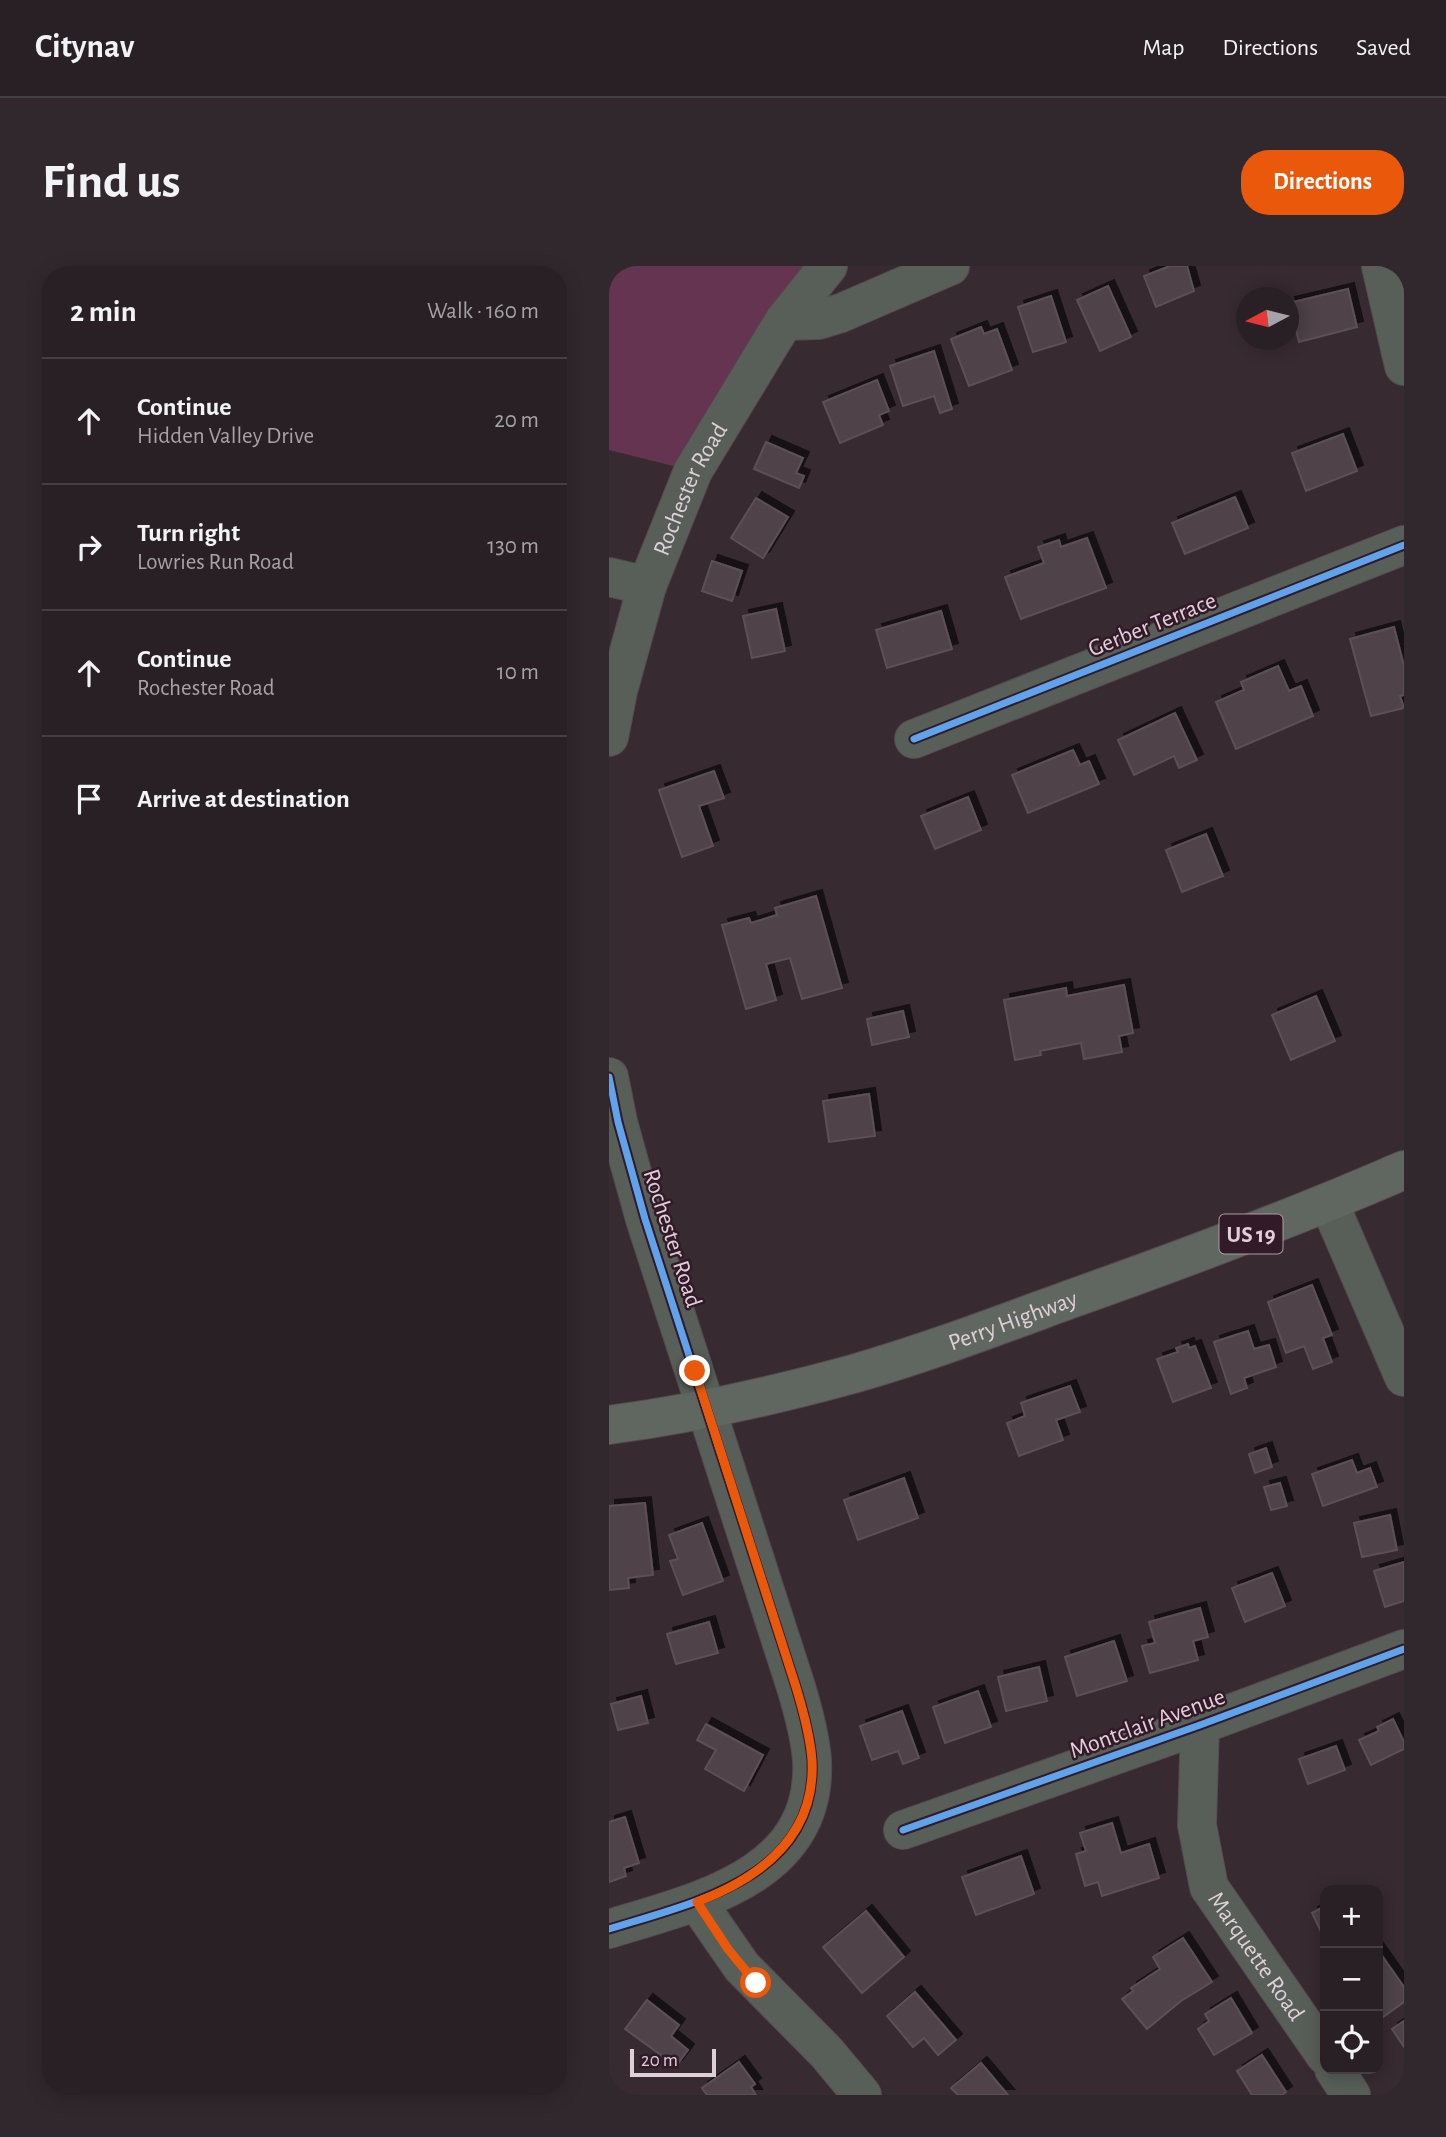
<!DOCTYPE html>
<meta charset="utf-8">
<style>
body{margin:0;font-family:"Alegreya Sans",sans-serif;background:#31282d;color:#f1f3f6}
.controls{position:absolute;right:21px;bottom:21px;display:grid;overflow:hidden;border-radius:14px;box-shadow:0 4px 18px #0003}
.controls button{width:63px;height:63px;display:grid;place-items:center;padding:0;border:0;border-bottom:2px solid #453e42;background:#292025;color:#f1f3f6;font:35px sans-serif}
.compass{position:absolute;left:627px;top:21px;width:63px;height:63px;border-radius:50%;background:#292025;box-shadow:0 4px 18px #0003;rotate:263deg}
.scale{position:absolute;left:21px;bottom:18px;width:86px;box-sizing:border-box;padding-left:7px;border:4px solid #e0cfd8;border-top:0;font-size:19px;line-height:24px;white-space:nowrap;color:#e0cfd8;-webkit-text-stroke:5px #331a28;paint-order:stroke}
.stop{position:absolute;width:21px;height:21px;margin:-16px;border:5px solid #ea580c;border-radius:50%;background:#fff}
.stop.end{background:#ea580c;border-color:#fff;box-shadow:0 2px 7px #0008}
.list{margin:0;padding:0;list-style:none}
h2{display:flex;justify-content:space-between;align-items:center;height:91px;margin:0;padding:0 28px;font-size:30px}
h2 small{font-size:23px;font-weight:400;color:#a5a3a7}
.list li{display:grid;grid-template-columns:46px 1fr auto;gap:21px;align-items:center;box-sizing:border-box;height:126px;padding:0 28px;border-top:2px solid #453e42}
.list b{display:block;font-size:26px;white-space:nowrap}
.list p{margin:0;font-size:23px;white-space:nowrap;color:#a5a3a7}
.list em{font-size:23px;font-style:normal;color:#a5a3a7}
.icon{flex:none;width:38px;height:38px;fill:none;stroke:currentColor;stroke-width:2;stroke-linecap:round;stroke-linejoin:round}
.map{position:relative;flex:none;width:795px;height:1829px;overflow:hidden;border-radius:28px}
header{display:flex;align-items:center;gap:42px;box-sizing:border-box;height:98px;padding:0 35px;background:#292025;border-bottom:2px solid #453e42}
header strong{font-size:33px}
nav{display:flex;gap:38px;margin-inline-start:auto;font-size:24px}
.intro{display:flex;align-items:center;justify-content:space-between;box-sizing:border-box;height:168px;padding:0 42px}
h1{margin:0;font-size:49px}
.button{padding:18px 32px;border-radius:28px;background:#ea580c;color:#fff;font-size:24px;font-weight:700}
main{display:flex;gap:42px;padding:0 42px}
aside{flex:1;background:#292025;border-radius:28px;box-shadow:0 4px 18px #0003}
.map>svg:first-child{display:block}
.green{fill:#653450}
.building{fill:#4f434a;stroke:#5c5056;stroke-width:2;filter:url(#shadow)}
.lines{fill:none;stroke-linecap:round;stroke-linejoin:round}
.minor-casing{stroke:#55494f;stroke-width:40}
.major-casing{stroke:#55494f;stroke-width:40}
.minor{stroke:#575f58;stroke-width:38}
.major{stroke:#606761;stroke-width:38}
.cycleway-casing{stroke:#331a28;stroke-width:11}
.cycleway{stroke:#60a3ed;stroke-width:7}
.route{stroke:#ea580c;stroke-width:9}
.labels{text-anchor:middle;stroke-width:5;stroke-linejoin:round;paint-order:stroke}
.shield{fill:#331a28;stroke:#ac99a3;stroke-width:2}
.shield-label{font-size:23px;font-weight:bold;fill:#e0cfd8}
.street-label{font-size:24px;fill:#e0cfd8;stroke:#331a28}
</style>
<header>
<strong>Citynav</strong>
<nav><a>Map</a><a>Directions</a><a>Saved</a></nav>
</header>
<div class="intro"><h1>Find us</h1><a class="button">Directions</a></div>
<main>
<aside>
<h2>2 min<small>Walk · 160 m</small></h2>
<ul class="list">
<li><svg class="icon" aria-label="ahead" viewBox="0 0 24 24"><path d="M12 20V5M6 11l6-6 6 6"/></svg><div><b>Continue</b><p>Hidden Valley Drive</p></div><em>20 m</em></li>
<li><svg class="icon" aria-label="right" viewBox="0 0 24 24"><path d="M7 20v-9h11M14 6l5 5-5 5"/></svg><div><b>Turn right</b><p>Lowries Run Road</p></div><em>130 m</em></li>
<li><svg class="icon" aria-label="ahead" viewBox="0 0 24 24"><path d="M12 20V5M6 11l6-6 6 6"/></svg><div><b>Continue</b><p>Rochester Road</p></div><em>10 m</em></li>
<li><svg class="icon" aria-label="arrive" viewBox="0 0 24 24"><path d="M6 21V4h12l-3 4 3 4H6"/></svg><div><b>Arrive at destination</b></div></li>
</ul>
</aside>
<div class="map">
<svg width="795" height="1829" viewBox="0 0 795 1829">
<defs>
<filter id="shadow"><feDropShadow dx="6" dy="-6" stdDeviation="0" flood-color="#0009"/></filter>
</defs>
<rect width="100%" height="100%" fill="#372a31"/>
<path class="green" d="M0,0H219L84,205L0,184Z"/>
<g class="building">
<path d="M561,0H578L585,25L547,41L535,10Z"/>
<path d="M499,20L522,71L491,85L468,34Z"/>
<path d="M739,23L748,61L690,76L680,37Z"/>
<path d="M442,30L457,76L424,86L409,41Z"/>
<path d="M372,61L375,68L388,63L403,104L360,120L342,73Z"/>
<path d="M325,85L343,143L331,147L325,130L294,140L281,100Z"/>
<path d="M268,114L280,145L270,149L274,159L231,177L214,136Z"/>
<path d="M734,168L748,205L697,225L683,187Z"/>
<path d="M157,176L194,192L187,207L195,210L190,222L145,203Z"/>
<path d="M626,231L639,262L576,288L563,257Z"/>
<path d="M147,232L179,251L154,292L122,272Z"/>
<path d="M478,272L497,322L412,353L396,311L435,297L429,281L450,274L452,281Z"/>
<path d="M103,295L133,305L123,335L93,325Z"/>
<path d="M167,343L176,385L143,392L134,350Z"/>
<path d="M332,345L343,383L278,402L267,364Z"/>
<path d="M785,361L795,400V429L791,430L795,442L762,450L741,373Z"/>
<path d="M669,400L680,425L692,420L704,450L627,483L607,436L635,424L632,416Z"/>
<path d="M566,447L588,494L570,502L565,490L525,509L509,474Z"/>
<path d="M464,484L471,499L480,495L490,518L419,547L403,509Z"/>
<path d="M105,505L115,532L90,540L104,580L73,591L50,524Z"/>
<path d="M359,531L372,564L326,583L312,550Z"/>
<path d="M597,568L614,610L573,626L557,584Z"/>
<path d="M207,630L233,722L193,733L181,692L157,698L167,734L137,743L113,659L140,652L142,657L168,649L166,642Z"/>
<path d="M515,719L524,767L510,770L513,786L475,793L472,777L431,785L432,789L406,794L395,734L457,722L458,730Z"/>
<path d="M707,730L726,775L682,794L663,749Z"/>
<path d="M294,745L300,771L263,779L258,753Z"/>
<path d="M260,828L266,870L220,876L214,835Z"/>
<path d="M703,1019L723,1069L714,1072L723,1096L704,1103L695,1080L677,1087L659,1036Z"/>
<path d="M639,1065L645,1083L660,1079L667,1101L635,1112L638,1122L622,1128L605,1076Z"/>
<path d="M579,1078L580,1082L586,1080L602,1122L564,1136L548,1093L569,1086L567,1082Z"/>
<path d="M461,1120L471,1146L447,1154L454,1174L410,1190L398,1157L416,1150L412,1137Z"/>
<path d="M657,1182L663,1201L646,1207L640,1188Z"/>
<path d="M743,1194L748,1207L761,1202L768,1221L714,1240L703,1208Z"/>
<path d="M295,1212L309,1252L249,1274L235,1234Z"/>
<path d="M671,1217L678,1240L662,1244L655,1221Z"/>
<path d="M36,1237L44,1309L19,1312L20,1322L0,1324V1240Z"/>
<path d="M781,1249L788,1284L753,1291L745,1257Z"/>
<path d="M93,1257L114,1315L74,1329L61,1295L69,1293L60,1269Z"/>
<path d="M795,1296V1335L776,1341L765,1305Z"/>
<path d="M663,1307L676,1340L636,1356L623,1322Z"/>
<path d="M591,1342L599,1371L584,1375L589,1394L541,1407L533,1380L546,1377L540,1356Z"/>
<path d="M100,1356L109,1387L67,1398L58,1368Z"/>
<path d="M505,1375L518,1415L468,1430L456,1391Z"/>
<path d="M430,1401L438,1435L397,1445L389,1411Z"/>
<path d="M369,1425L382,1461L336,1477L324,1441Z"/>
<path d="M32,1430L39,1457L9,1464L2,1438Z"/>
<path d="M293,1445L310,1492L294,1498L289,1485L263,1494L251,1460Z"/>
<path d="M784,1453L795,1476V1483L762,1499L750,1474L770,1465L768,1461Z"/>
<path d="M97,1458L154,1489L135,1525L96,1503L107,1484L88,1474Z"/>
<path d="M727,1480L736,1504L699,1518L690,1493Z"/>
<path d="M16,1551L30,1597L15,1602L17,1610L0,1616V1556Z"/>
<path d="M503,1557L512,1587L540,1578L550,1612L493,1630L489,1616L476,1620L467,1588L477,1585L471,1567Z"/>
<path d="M412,1590L425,1628L367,1649L353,1611Z"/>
<path d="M716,1640V1674L703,1647Z"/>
<path d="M257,1645L295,1691L253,1727L214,1681Z"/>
<path d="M574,1672L603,1716L572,1735L538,1763L513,1733L524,1725L522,1722L551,1703L544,1691Z"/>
<path d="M769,1684L795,1721V1736L774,1751L769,1743Z"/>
<path d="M306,1726L347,1774L329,1789L315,1772L304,1781L278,1750Z"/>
<path d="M622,1732L643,1767L605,1789L589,1763L600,1755L596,1748Z"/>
<path d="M38,1734L70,1759L62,1770L79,1784L67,1800L16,1763Z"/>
<path d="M795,1755V1781L783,1763Z"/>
<path d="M653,1789L677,1826L673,1829H643L628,1805Z"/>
<path d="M130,1796L146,1818L142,1821L147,1829H98L93,1822Z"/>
<path d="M372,1797L399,1829H349L342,1822Z"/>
</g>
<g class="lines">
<g class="minor-casing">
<g id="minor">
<path d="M772,0L795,100"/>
<path d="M175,55L209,54L232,47L341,0"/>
<path d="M0,311L38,320"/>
<path id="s1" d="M0,471L9,425L38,320L84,205L175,55L219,0"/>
<path d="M305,473L795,279"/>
<path d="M0,811L9,856L36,953L187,1421C194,1444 201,1469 203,1494C209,1611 87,1636 0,1663"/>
<path d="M720,937L795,1111"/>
<path id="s2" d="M591,1459L588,1559L600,1621L716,1789"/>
<path d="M294,1564L591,1459L795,1383"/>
<path d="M88,1636L133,1701L217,1786L253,1829"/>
<path d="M725,1803L742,1829"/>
</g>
</g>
<g class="major-casing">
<g id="major">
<path id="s3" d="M0,1159C82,1148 164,1130 244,1108C317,1087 388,1060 459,1034C572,994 685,952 795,904"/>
</g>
</g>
<use href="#minor" class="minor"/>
<use href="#major" class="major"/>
<g class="cycleway-casing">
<g id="cycleway">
<path d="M305,473L795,279"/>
<path d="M0,811L9,856L36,953L187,1421C194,1444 201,1469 203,1494C209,1611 87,1636 0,1663"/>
<path d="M294,1564L591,1459L795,1383"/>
</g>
</g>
<use href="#cycleway" class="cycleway"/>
</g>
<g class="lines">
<path class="route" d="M86,1105L187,1421C194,1444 201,1469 203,1494C207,1570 151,1612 88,1636L119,1683L147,1717"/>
</g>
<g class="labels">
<rect class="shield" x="610.5" y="948.5" width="63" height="39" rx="5"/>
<g class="shield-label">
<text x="642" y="976">US 19</text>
</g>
<g class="street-label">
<text dy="8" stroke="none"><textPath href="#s1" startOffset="262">Rochester Road</textPath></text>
<text transform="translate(543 358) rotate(-22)" y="8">Gerber Terrace</text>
<text transform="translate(64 972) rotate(72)" y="8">Rochester Road</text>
<text dy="8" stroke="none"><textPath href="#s3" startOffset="418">Perry Highway</textPath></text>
<text transform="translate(538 1457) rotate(-20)" y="8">Montclair Avenue</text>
<text dy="8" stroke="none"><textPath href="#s2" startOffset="247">Marquette Road</textPath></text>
</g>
</g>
</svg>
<div class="controls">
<button>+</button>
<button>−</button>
<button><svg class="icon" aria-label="locate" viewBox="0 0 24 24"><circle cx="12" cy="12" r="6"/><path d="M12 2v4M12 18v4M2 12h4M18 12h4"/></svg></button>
</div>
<svg class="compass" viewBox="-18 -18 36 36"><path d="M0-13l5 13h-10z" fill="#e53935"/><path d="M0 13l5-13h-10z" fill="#a5a3a7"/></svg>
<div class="scale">20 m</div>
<div class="stop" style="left:147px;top:1717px"></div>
<div class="stop end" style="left:86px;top:1105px"></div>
</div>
</main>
